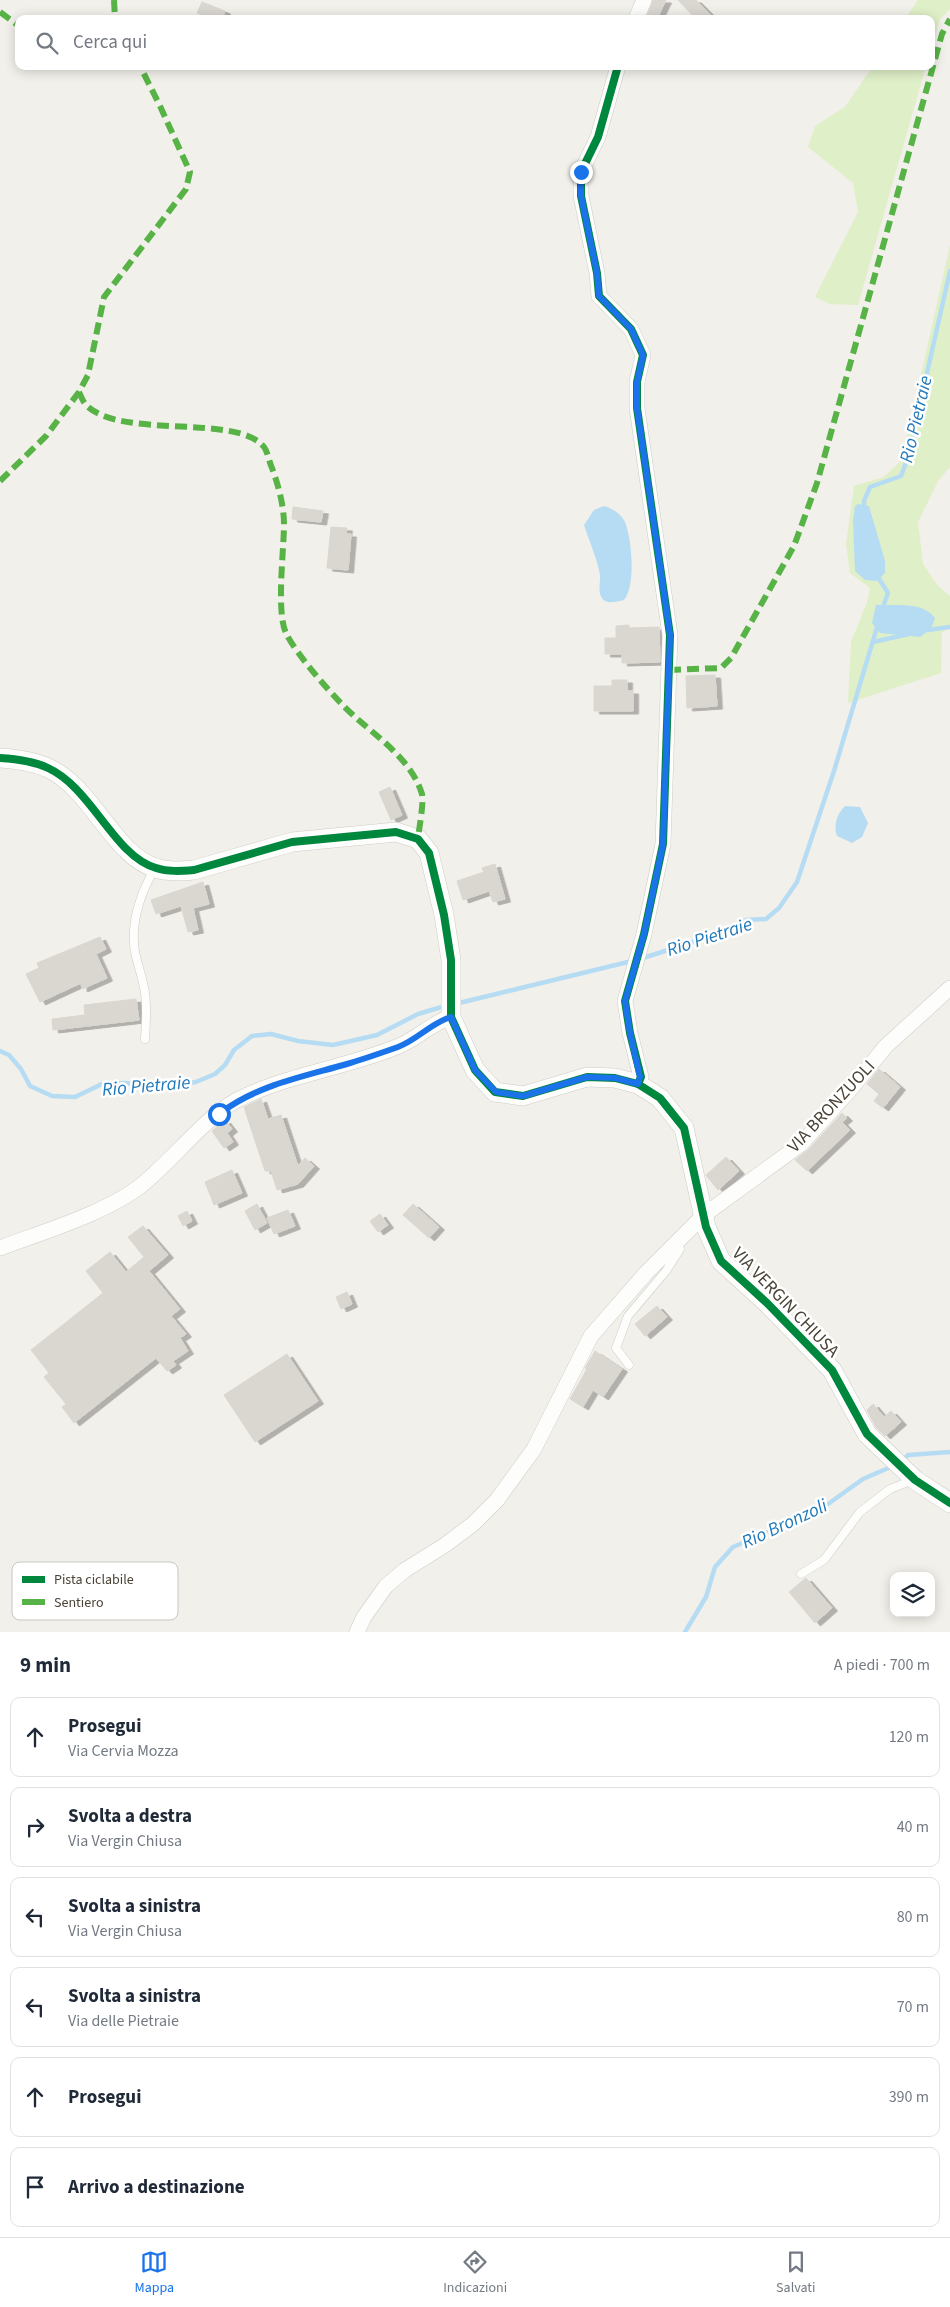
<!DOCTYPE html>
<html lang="it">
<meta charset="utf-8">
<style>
body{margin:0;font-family:"Source Sans 3",sans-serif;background:#f6f6f7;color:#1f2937}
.controls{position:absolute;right:15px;bottom:15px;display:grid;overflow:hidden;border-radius:10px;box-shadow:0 2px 12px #0003}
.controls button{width:45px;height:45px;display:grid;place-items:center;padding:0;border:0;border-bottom:1px solid #e0e1e3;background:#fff;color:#1f2937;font:25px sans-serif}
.stop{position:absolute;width:15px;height:15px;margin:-11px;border:4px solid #1a73e8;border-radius:50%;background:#fff}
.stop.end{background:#1a73e8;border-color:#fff;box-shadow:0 1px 5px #0008}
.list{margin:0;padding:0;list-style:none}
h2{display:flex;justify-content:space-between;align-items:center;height:65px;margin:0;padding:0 20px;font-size:21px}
h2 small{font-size:16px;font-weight:400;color:#747a83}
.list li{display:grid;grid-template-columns:32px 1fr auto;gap:15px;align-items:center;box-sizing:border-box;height:80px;margin:0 10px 10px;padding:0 10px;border:1px solid #e0e1e3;border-radius:10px}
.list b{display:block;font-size:19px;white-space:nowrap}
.list p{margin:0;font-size:16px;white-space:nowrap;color:#747a83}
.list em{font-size:16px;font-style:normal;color:#747a83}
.icon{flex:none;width:28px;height:28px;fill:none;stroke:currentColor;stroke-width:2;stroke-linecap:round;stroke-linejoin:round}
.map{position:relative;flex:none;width:950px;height:1632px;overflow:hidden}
.search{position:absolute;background:#fff;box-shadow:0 2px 12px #0003;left:15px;right:15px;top:15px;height:55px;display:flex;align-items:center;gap:12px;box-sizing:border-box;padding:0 18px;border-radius:10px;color:#747a83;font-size:19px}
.sheet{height:605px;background:#fff}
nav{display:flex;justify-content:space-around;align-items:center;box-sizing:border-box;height:70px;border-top:1px solid #e0e1e3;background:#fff;font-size:14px;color:#747a83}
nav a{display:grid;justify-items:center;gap:2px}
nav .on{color:#1a73e8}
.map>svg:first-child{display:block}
.green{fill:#dfefc7}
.water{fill:#b6dcf4}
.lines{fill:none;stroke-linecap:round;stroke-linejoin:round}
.stream{stroke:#b6dcf4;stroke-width:4.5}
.building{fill:#dad7d1;stroke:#dad7d0;filter:url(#shadow)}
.service-casing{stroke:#cfccc6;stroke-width:9}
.minor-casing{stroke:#cfccc6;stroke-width:16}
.tertiary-casing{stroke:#cfccc6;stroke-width:20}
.service{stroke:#fdfdfc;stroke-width:8}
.minor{stroke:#fdfdfc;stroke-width:15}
.tertiary{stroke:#fdfdfc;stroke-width:19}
.quiet{stroke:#57b346;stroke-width:6;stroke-dasharray:12 6;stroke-linecap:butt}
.cycleway-casing{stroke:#fff;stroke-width:11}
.cycleway{stroke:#00873e;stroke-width:8}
.route{stroke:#1a73e8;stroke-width:6}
.labels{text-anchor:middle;stroke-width:5;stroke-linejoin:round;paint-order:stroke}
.street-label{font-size:18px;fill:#4a4235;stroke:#fff}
.water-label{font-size:19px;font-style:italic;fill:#1f79ba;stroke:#fff}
.key{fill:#fff;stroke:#c9c6c2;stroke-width:1}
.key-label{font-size:14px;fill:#4a4235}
</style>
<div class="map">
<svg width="950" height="1632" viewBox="0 0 950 1632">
<defs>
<filter id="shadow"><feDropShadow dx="5.5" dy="3" stdDeviation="0" flood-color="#0004"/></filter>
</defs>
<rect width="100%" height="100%" fill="#f2f0ea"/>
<g class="green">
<path d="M918,0H950V9L940,19L931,49V19H905Z"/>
<path d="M873,66H926L858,305L829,304L815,297L858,212L853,183L808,147L815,126L845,107Z"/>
<path d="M950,245V467L938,481L918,522L923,564L938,586L950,596V628L942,632L941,673L848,703L851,642L867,602L870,588L850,573L846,544L854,486L884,477L902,460Z"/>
</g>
<g class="water">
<path d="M858,504L869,506L885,561V573L877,581L865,580L855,571L853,521L855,506Z"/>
<path d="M604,506C612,508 621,514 625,522C632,540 636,585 624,600C619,601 610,604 605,601C596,595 601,582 600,575C597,558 589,541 584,525L594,510Z"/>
<path d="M876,605C896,606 922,601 935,618L931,629L920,637L880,633L872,623Z"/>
<path d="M845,806L860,807L868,823L862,837L852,843L837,836C833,825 837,814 845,806Z"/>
</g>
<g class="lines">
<g class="stream">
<path d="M864,511V501L870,487L901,476L908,457L950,271"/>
<path d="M876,574L888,593L882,610"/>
<path d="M927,630L950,627"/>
<path d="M873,642L909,634"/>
<path d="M640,959L724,932L746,920L766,919L779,908L797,882L834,771L878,624"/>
<path d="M455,1004L632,961"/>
<path d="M0,1051L9,1055L21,1069L30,1086L52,1096L75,1097L102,1084L124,1083L167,1086L196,1082L215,1074L225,1065L234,1050L252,1036L271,1034L298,1041L333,1045L377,1035L418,1014L445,1006"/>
<path d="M902,1461L908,1455L950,1452"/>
<path d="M685,1632L706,1597L715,1567L733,1547L821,1509L863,1479L893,1466"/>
</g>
</g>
<g class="building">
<path d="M653,0H666L657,19L647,16Z"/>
<path d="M678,0H696L715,19H696Z"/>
<path d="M202,2L225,11L222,19H213L197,13Z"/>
<path d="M293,507L323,511L321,522L292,519Z"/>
<path d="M331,527L347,528L346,534H351L348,570L327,568Z"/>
<path d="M629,625V628L659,627L660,662L622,663V654H605V638H616V626Z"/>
<path d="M715,675L717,706L687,708L686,676Z"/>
<path d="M612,680H627V691H633V711H594V686H612Z"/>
<path d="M390,787L402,815L391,820L379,792Z"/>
<path d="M495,864L505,899L493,902L489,891L463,900L457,881L484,872L482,868Z"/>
<path d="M203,882L209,904L193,908L198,930L188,932L181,906L156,914L151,900Z"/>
<path d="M100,937L106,949L96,954L107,978L82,989L81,983L40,1002L26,974L39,968L37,963Z"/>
<path d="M136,999L139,1020L53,1030L52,1019L85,1015L84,1005Z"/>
<path d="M879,1069L900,1087L883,1108L874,1101L879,1094L867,1084Z"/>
<path d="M261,1099L268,1119L281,1115L298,1166L305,1158L314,1166L298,1184L277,1190L271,1171H265L244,1107Z"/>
<path d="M842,1113L847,1118L842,1122L850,1130L807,1171L795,1160L808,1150Z"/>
<path d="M225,1120L232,1129L227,1133L233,1142L224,1148L212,1131Z"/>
<path d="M726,1157L739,1171L718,1190L706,1175Z"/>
<path d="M232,1170L242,1193L214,1205L205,1182Z"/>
<path d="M257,1204L267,1223L255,1230L245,1211Z"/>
<path d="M413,1204L439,1227L429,1238L403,1215Z"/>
<path d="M288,1210L295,1226L274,1234L267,1218Z"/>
<path d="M187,1211L192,1221L183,1226L178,1216Z"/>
<path d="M380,1214L388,1225L378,1232L370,1221Z"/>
<path d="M143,1226L168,1255L149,1271L180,1309L171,1316L186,1334L180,1338L188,1351L173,1361L176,1365L167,1371L156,1358L74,1423L62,1407L66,1404L44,1377L49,1373L31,1350L103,1293L86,1271L110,1252L126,1272L144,1257L128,1237Z"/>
<path d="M347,1292L352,1304L341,1309L336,1297Z"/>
<path d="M657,1306L667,1317L645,1336L635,1324Z"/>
<path d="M595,1351L622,1369L603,1397L593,1390L583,1407L570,1399L587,1369L585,1368Z"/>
<path d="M287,1354L318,1401L255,1442L224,1395Z"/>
<path d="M873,1404L884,1417L891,1411L901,1422L885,1436L876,1427L867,1410Z"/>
<path d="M806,1578L832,1608L815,1623L789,1592Z"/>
</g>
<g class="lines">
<g class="service-casing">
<g id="service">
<path d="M145,1039C146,1024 147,1008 145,993C143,979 138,966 135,952C130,922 140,894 155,868"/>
<path d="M629,1365L616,1348L628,1316L666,1271L680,1249L677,1242"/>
<path d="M801,1574L824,1560L860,1512L890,1489L913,1480"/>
</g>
</g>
<g class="minor-casing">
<g id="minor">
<path d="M636,19L644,0"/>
<path d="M618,66L598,137L581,172V196L597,273L599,296L631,329L643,355L637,382V408L670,635L663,844L644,934L625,1001L630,1033L641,1077L638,1084"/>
<path d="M0,1248C42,1232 110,1212 144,1183C172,1160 206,1117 237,1100C288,1074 346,1068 399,1046C417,1039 431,1023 451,1017"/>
<path d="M357,1632L364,1617L386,1586L405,1570L445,1545L473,1524L497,1500L534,1449L591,1336L646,1273L704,1215L801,1144L849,1091L886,1046L950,988"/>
</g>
</g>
<g class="tertiary-casing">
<path id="tertiary" d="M0,758C16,759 33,761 48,768C92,788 114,856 156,868C168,872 181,871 194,870L292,842L396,832L418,839L429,853L444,915L451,960V1017L475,1070L495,1092L523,1096L587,1077L615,1078L638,1084L660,1098L684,1128L706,1227L721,1261L767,1303L832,1370L867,1434L915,1480L950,1503"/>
</g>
<use href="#service" class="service"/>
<use href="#minor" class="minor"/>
<use href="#tertiary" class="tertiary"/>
<g class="quiet">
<path d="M114,0L115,19"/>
<path d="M0,12L19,26"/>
<path d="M79,392C81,396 83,402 86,405C121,440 237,413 264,447C268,452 269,462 272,468C278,484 284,506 284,524C284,550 276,612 286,633C295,653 336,700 353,715C378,738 411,759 422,794C424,803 419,828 418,839"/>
<path d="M0,481L46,436L79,392L88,375L104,297L186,189L190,172L160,106L140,66"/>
<path d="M669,670L721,668L731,658L794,546L817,483L942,34L950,19"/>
</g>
<g class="cycleway-casing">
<g id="cycleway">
<path d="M618,66L598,137L581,172V196L597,273L599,296L631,329L643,355L637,382V408L670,635L663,844L644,934L625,1001L630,1033L641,1077L638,1084"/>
<path d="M0,758C16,759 33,761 48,768C92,788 114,856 156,868C168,872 181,871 194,870L292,842L396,832L418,839L429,853L444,915L451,960V1017L475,1070L495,1092L523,1096L587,1077L615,1078L638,1084L660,1098L684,1128L706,1227L721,1261L767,1303L832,1370L867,1434L915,1480L950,1503"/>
</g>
</g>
<use href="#cycleway" class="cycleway"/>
</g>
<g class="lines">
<path class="route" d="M219,1114C257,1085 302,1077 347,1064C364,1059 381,1053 398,1047C417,1040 431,1023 451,1017L475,1070L496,1092L523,1096L587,1077L615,1078L638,1084L640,1077L630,1033L625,1001L644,934L663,844L670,635L637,408V382L643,355L631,329L599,296L597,273L581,196V172"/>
</g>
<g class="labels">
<g class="street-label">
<text transform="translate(831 1106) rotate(-47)" y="6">VIA BRONZUOLI</text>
<text transform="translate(786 1302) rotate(46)" y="6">VIA VERGIN CHIUSA</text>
</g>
<g class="water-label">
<text transform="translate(915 419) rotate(-77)" y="7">Rio Pietraie</text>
<text transform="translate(709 936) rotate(-18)" y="7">Rio Pietraie</text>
<text transform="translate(146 1085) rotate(-5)" y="7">Rio Pietraie</text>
<text transform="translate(784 1523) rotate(-25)" y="7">Rio Bronzoli</text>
</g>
</g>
<rect x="12" y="1562" width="166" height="58" rx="8" class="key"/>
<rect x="22" y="1576" width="23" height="7" fill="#00873e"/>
<rect x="22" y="1599" width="23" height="6" fill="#57b346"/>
<g class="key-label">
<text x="54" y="1584">Pista ciclabile</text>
<text x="54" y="1607">Sentiero</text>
</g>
</svg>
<div class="controls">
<button><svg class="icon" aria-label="layers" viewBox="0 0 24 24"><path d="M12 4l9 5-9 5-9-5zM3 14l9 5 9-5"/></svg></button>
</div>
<div class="stop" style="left:219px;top:1114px"></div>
<div class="stop end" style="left:581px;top:172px"></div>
<div class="search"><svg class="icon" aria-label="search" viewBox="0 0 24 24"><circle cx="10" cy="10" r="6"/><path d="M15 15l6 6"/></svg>Cerca qui</div>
</div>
<section class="sheet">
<h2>9 min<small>A piedi · 700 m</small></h2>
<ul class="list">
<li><svg class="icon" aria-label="ahead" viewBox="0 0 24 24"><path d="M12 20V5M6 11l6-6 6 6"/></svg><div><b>Prosegui</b><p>Via Cervia Mozza</p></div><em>120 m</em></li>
<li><svg class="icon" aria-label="right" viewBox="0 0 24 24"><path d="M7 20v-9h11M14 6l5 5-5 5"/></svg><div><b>Svolta a destra</b><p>Via Vergin Chiusa</p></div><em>40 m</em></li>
<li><svg class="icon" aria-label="left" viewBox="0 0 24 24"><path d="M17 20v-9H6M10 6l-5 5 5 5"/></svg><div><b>Svolta a sinistra</b><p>Via Vergin Chiusa</p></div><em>80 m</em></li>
<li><svg class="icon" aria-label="left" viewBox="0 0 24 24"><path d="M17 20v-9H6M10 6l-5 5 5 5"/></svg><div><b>Svolta a sinistra</b><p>Via delle Pietraie</p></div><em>70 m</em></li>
<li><svg class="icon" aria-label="ahead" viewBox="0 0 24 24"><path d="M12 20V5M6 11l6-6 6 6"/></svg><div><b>Prosegui</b></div><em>390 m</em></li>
<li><svg class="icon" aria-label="arrive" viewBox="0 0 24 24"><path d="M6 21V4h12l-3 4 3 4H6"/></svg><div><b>Arrivo a destinazione</b></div></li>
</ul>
</section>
<nav>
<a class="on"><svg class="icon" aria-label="map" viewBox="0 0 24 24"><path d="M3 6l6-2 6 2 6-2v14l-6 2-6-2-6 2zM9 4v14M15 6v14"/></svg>Mappa</a>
<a><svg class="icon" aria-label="directions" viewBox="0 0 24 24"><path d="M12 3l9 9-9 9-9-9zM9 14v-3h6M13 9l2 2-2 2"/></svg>Indicazioni</a>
<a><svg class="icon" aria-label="saved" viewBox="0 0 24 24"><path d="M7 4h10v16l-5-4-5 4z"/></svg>Salvati</a>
</nav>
